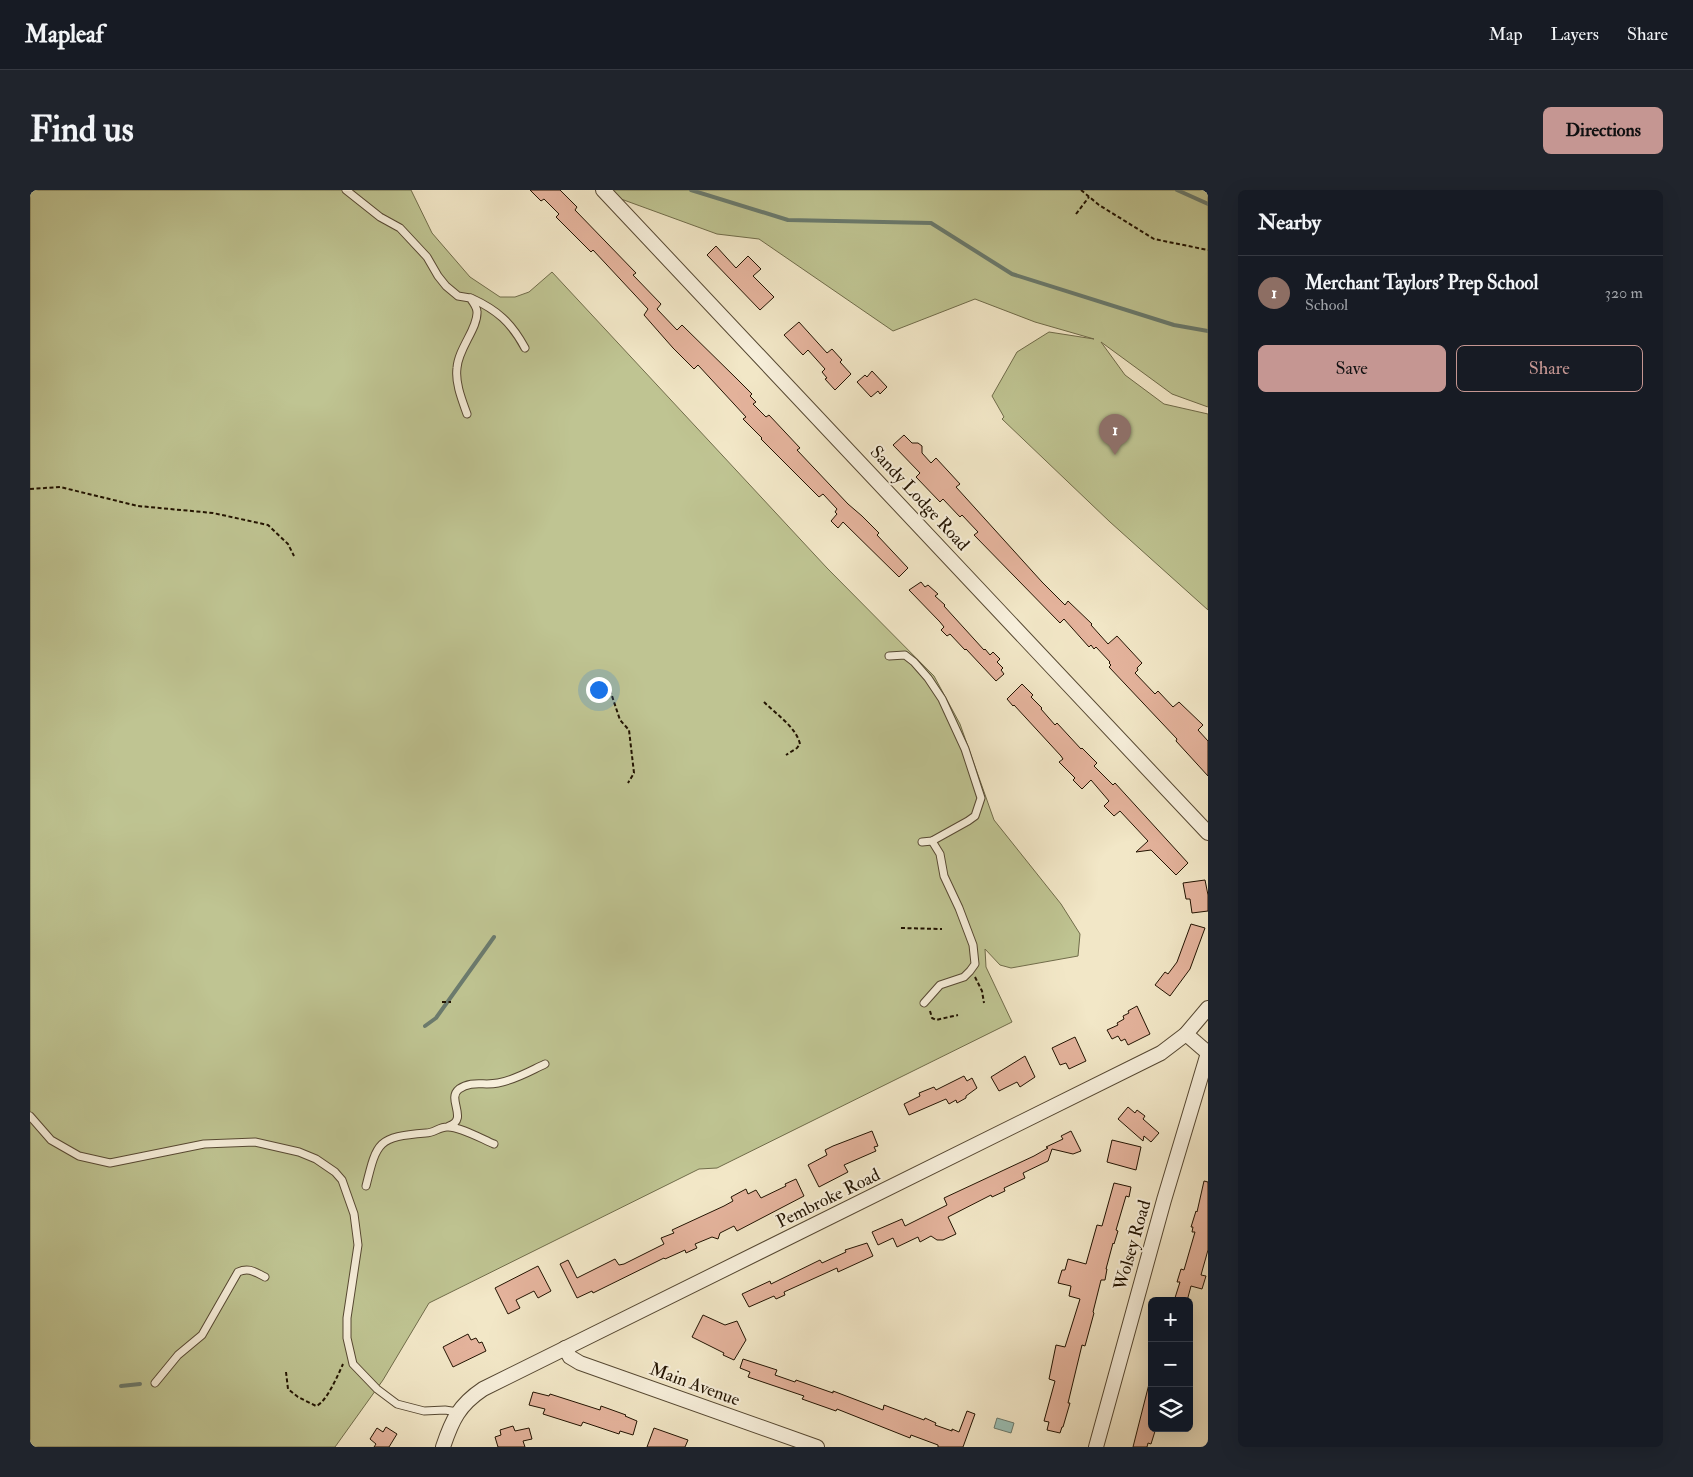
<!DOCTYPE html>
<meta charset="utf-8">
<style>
body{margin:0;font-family:"IM FELL Double Pica",serif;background:#20242c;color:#f1f3f6}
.controls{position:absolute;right:15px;bottom:15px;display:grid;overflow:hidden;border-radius:8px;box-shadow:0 5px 20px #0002}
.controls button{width:45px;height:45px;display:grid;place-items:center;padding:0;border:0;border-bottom:1px solid #363941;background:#171b24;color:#f1f3f6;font:25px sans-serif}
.you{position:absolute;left:568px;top:499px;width:18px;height:18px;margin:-12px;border:4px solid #fff;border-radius:50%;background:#1a73e8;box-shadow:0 0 0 8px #1a73e833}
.badge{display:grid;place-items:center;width:32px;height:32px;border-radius:50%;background:#c59692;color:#fff;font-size:16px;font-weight:700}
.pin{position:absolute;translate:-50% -41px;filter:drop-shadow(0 1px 2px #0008)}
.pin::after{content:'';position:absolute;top:26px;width:18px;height:15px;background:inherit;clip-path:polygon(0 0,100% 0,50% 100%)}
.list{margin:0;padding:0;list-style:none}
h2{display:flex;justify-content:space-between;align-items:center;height:65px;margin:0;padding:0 20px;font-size:21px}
h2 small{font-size:16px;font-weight:400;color:#9ea1a6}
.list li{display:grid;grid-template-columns:32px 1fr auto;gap:15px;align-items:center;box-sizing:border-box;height:75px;padding:0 20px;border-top:1px solid #363941}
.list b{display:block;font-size:19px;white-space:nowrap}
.list p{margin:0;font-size:16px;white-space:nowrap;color:#9ea1a6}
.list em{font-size:16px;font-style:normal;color:#9ea1a6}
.actions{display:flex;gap:10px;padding:15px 20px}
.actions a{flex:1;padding:11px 0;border:1px solid #c59692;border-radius:8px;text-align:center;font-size:18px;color:#c59692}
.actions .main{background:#c59692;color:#111}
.icon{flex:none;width:28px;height:28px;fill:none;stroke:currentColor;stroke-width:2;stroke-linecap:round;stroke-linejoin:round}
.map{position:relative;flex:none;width:1178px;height:1257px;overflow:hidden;border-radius:8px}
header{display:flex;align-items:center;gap:30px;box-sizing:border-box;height:70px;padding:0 25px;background:#171b24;border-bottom:1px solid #363941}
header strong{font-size:24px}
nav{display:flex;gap:28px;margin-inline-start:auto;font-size:18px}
.intro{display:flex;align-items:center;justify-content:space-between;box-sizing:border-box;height:120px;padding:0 30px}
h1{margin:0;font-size:35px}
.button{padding:12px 22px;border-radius:8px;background:#c59692;color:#111;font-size:18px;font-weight:700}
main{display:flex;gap:30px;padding:0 30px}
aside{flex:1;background:#171b24;border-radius:8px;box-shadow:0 5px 20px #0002}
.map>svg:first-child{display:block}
.green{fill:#bfc492;stroke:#706c4a}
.water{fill:#9bc0b6;stroke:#6b7b6e}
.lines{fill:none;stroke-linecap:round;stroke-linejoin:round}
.stream{stroke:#6b7b6e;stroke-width:4}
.building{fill:#e4b39c;stroke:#221301}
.lane-casing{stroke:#564832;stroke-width:9}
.street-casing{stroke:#564832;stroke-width:16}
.path{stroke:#221301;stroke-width:2;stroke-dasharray:4 2.5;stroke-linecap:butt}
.lane{stroke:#f7efdb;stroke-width:7}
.street{stroke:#f7efdb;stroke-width:14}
.labels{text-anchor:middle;stroke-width:4;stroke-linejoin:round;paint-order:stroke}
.street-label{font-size:18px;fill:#221301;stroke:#f7efdb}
</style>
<header>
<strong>Mapleaf</strong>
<nav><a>Map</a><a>Layers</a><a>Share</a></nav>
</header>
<div class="intro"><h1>Find us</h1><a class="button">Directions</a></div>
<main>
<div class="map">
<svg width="1178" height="1257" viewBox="0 0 1178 1257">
<rect width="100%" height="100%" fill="#f2e7c7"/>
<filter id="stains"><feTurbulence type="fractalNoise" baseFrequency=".004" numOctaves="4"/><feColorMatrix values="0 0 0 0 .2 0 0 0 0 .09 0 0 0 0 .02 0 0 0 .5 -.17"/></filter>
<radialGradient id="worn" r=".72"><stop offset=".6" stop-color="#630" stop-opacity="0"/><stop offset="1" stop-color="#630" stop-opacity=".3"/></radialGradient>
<g class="green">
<path d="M0,0H381L402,43L440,87L470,107H485L499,102L522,82L797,378L904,486L930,534L964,630L1031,714L1050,744L1048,766L981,778L970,775L955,759L956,777L982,832L687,978L669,979L399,1113L353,1190L305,1257H0Z"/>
<path d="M583,0H1178V217L1142,204L1071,152L1095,185L1134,214L1178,224V420L1080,332L972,229L974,227L962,206L987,162L1019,142L1064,149L1005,132L945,109L863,141L729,49L687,44L591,9Z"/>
</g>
<path class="water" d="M967,1228L984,1233L981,1243L964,1238Z"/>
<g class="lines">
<g class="stream">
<path d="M661,0L758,30L901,33L982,84L1144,135L1178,141"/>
<path d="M1147,0L1178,14"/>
<path d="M395,836L406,828L464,747"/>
<path d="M91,1196L110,1194"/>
</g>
</g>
<g class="building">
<path d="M500,0H530L547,17L545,20L606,83L603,85L631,114L627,119L647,140L652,135L706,188L722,204L720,206L726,212L723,214L736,227L739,225L770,258L767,260L818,314L832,326L849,343L847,345L878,378L869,387L813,332L808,338L801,331L807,324L805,322L807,319L793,304L789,307L731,249L732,248L713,229L716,227L668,175L664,179L643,158L614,125L618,119L563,60L561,62L526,27L529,24L514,9L511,11Z"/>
<path d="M686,56L706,78L718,66L731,79L723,86L744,107L730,120L677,65Z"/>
<path d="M769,132L797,163L802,159L812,170L810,172L821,184L805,200L795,189L797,188L792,182L795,179L778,160L773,165L754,145Z"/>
<path d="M842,181L857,197L850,204L848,201L841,207L827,192L835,185L837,187Z"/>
<path d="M874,245L882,253H888L892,256V263L901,273L906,268L930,294L926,297L1012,392L1035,415L1038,411L1062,434L1061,435L1078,454L1087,446L1112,473L1107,478L1108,480L1105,483L1125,504L1128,501L1143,517L1149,512L1173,535L1168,540L1178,551V586L1146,551L1147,549L1079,477L1081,475L1079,473L1080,472L1066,457L1064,459L1061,455L1059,457L1034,429L1030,433L944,345L948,342L932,325L930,327L913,309L910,312L886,287L890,283L863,255Z"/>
<path d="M891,392L895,397L898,395L908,404L905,406L915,415L914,416L954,460L955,459L960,465L963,462L970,469L967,472L973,478L971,480L974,484L966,491L936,459L935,460L920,444L917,446L911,440L914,437L910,432L879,400Z"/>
<path d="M992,494L1003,505L1001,507L1012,518L1011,519L1025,535L1027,533L1051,559L1052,558L1067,573L1064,576L1083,595L1085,593L1158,673L1146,685L1121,660L1106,662L1118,651L1090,621L1084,626L1074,616L1079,611L1061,590L1052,599L1043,590L1045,588L1029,572L1033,569L1031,566L984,515L983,516L977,509Z"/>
<path d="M1175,690L1178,705V721L1162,723L1160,709H1156L1153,693Z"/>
<path d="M1161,734L1175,738L1160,779L1140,806L1125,795L1135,782L1138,784L1147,772Z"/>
<path d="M1107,816L1120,844L1098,855L1095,849L1091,851L1088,846L1082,849L1077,840L1088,835L1087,833L1094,829L1093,826L1099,823L1098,821Z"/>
<path d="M1045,847L1056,871L1039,879L1036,873L1030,875L1022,858Z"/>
<path d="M995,866L1005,887L990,897L987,892L969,901L961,887Z"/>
<path d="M934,886L937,891L942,888L947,898L936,906V908L927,913L926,910L919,914L916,909L879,925L874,914L890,906L889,903L904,897L906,900Z"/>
<path d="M1098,917L1105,923L1107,920L1115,926L1113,929L1129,943L1121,952L1114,946L1113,951L1088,929Z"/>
<path d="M842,941L848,956L844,957L846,961L814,975L818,982L789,997L778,975L797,965L795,960L803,956Z"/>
<path d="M1041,941L1051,961L1043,964L1022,959L1018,971L993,983L995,988L974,998L975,1001L962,1007L961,1005L918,1027L926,1044L913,1050H907L901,1046L890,1052L888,1047L867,1057L863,1048L848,1055L842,1042L872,1029L875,1036L917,1015L914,1008L1004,966L1018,958L1016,957L1033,949L1031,946Z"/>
<path d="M1082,950L1111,957L1106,980L1077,972Z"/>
<path d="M766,989L774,1006L707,1041L704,1036L690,1043L688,1049L682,1047L665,1054L667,1058L656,1063L655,1060L635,1069L634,1068L563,1103L562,1101L547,1108L530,1074L538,1070L547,1088L585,1069L589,1075L594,1074L634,1054L631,1048L644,1043L642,1040L694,1016L703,1011L701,1007L716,999L718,1004L726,1000L731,1008L756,996L755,994Z"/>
<path d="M1174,991L1178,992V1060L1171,1085L1176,1086L1172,1099L1161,1096L1157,1111H1144L1150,1092H1147L1151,1079L1154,1080L1165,1042H1162L1163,1037H1161L1166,1021L1167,1022Z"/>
<path d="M1084,993L1101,997L1099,1007L1096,1006L1086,1040L1088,1041L1084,1054L1083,1053L1076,1079H1077L1075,1090H1071L1063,1122L1064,1123L1055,1156L1052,1155L1038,1213H1040L1033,1237H1032L1030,1243L1017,1240L1019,1232L1014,1231L1025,1191L1019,1189L1026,1155L1035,1157L1050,1109L1039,1106L1041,1096L1028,1093L1032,1080H1035L1038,1069L1056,1074L1067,1035L1072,1036Z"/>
<path d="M837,1053L843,1066L808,1082L807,1078L754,1102L755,1105L746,1109L744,1106L719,1117L712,1104L740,1091L741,1094L790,1070L792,1073L816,1062L815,1060Z"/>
<path d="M508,1076L521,1101L508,1108L504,1101L486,1110L490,1118L478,1124L465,1098Z"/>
<path d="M673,1125L695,1135L707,1131L716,1150L704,1170L693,1165L694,1163L662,1147Z"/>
<path d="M438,1144L441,1150L446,1148L449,1153L452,1152L456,1161L423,1177L413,1157Z"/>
<path d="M713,1169L747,1180L745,1185L765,1192L766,1190L803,1203V1201L853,1220L854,1215L894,1230L895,1228L906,1233L905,1235L922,1241V1239L929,1242L937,1221L945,1224L933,1257H908V1255L881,1245L880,1248L807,1219L806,1221L772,1209L774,1206L718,1187L720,1182L710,1178Z"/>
<path d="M1119,1194L1122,1195V1238H1126L1121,1254L1118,1253L1117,1257H1103Z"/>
<path d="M503,1202L519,1206L520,1204L570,1220L571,1216L596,1225L595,1226L607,1231L603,1245L590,1241L589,1244L553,1232L551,1236L513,1224L515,1219L499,1215Z"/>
<path d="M483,1236L485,1241L499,1238L502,1249L493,1251L495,1257H468L465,1247L471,1245L470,1240Z"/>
<path d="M356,1237L367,1244L359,1257H344L346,1254L340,1249L347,1238L353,1242Z"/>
<path d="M624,1238L658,1250L655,1257H617Z"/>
</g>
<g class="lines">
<g class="lane-casing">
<g id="lane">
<path d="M316,0L350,27L370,38L397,67L408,86L416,96L428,106L440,108C443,112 447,117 447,122C448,138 428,159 427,178C425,193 432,210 437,224"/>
<path d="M441,108C467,120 481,132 495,158"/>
<path d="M859,466L875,465L884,472L898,488L912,509L935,559L951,608L945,626L938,631L902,651L892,652"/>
<path d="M894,813L910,795L934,787L940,781L945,774L943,755L929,718L914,686L910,664L902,651"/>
<path d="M0,926L21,950L49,966L80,973L174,954L225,952L269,962L286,969L305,982L312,990L324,1024L328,1055L317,1128V1148L323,1174L347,1199L367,1214L394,1221L415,1220L428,1222"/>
<path d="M419,936C439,929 416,909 429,899C442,890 454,896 468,893C485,890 500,881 515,874"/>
<path d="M336,996C347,951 348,947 396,943C404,943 409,937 417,937C429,936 452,949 464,954"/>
<path d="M125,1193L148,1165L172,1145L208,1082C219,1077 225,1082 235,1087"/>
</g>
</g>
<g class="street-casing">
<g id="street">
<path d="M573,0L1178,643"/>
<path d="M1156,844L1178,863"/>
<path d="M535,1158L540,1167L550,1173L787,1257"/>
<path d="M413,1257C422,1230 429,1215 453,1199L1131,863L1156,844L1178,818"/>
<path d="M1066,1257L1134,1010L1178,863"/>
</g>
</g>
<g class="path">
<path d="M1051,0L1069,15L1124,49L1178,60"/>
<path d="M1046,24L1059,7"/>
<path d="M0,299L30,297L108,316L183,323L238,335L258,354L264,366"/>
<path d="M580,500L590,530L599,540L604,583L598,593"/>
<path d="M734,512C746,524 766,537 770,554L767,558L756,565"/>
<path d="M871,738L912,739"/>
<path d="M945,787L952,801L954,813"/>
<path d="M412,812H421"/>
<path d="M900,821L902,828L906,830L928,825"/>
<path d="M256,1182L258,1199L268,1207L286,1216C296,1213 308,1185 313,1174"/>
</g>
<use href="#lane" class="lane"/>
<use href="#street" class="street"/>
</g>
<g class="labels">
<g class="street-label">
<text transform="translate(890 308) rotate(47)" y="6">Sandy Lodge Road</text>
<text transform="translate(798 1008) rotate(-26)" y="6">Pembroke Road</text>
<text transform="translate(1102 1055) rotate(-74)" y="6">Wolsey Road</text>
<text transform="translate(665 1194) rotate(20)" y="6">Main Avenue</text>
</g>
</g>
<rect width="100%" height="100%" filter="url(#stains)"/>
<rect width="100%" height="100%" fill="url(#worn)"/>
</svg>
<div class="controls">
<button>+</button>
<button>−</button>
<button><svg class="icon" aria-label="layers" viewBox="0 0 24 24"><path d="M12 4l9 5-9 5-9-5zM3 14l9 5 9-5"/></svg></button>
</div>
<div class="you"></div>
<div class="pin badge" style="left:1085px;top:265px;background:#8d6e63">1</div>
</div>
<aside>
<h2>Nearby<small></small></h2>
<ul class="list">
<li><span class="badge" style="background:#8d6e63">1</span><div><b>Merchant Taylors' Prep School</b><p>School</p></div><em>320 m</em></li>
</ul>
<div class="actions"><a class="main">Save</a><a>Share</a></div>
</aside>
</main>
